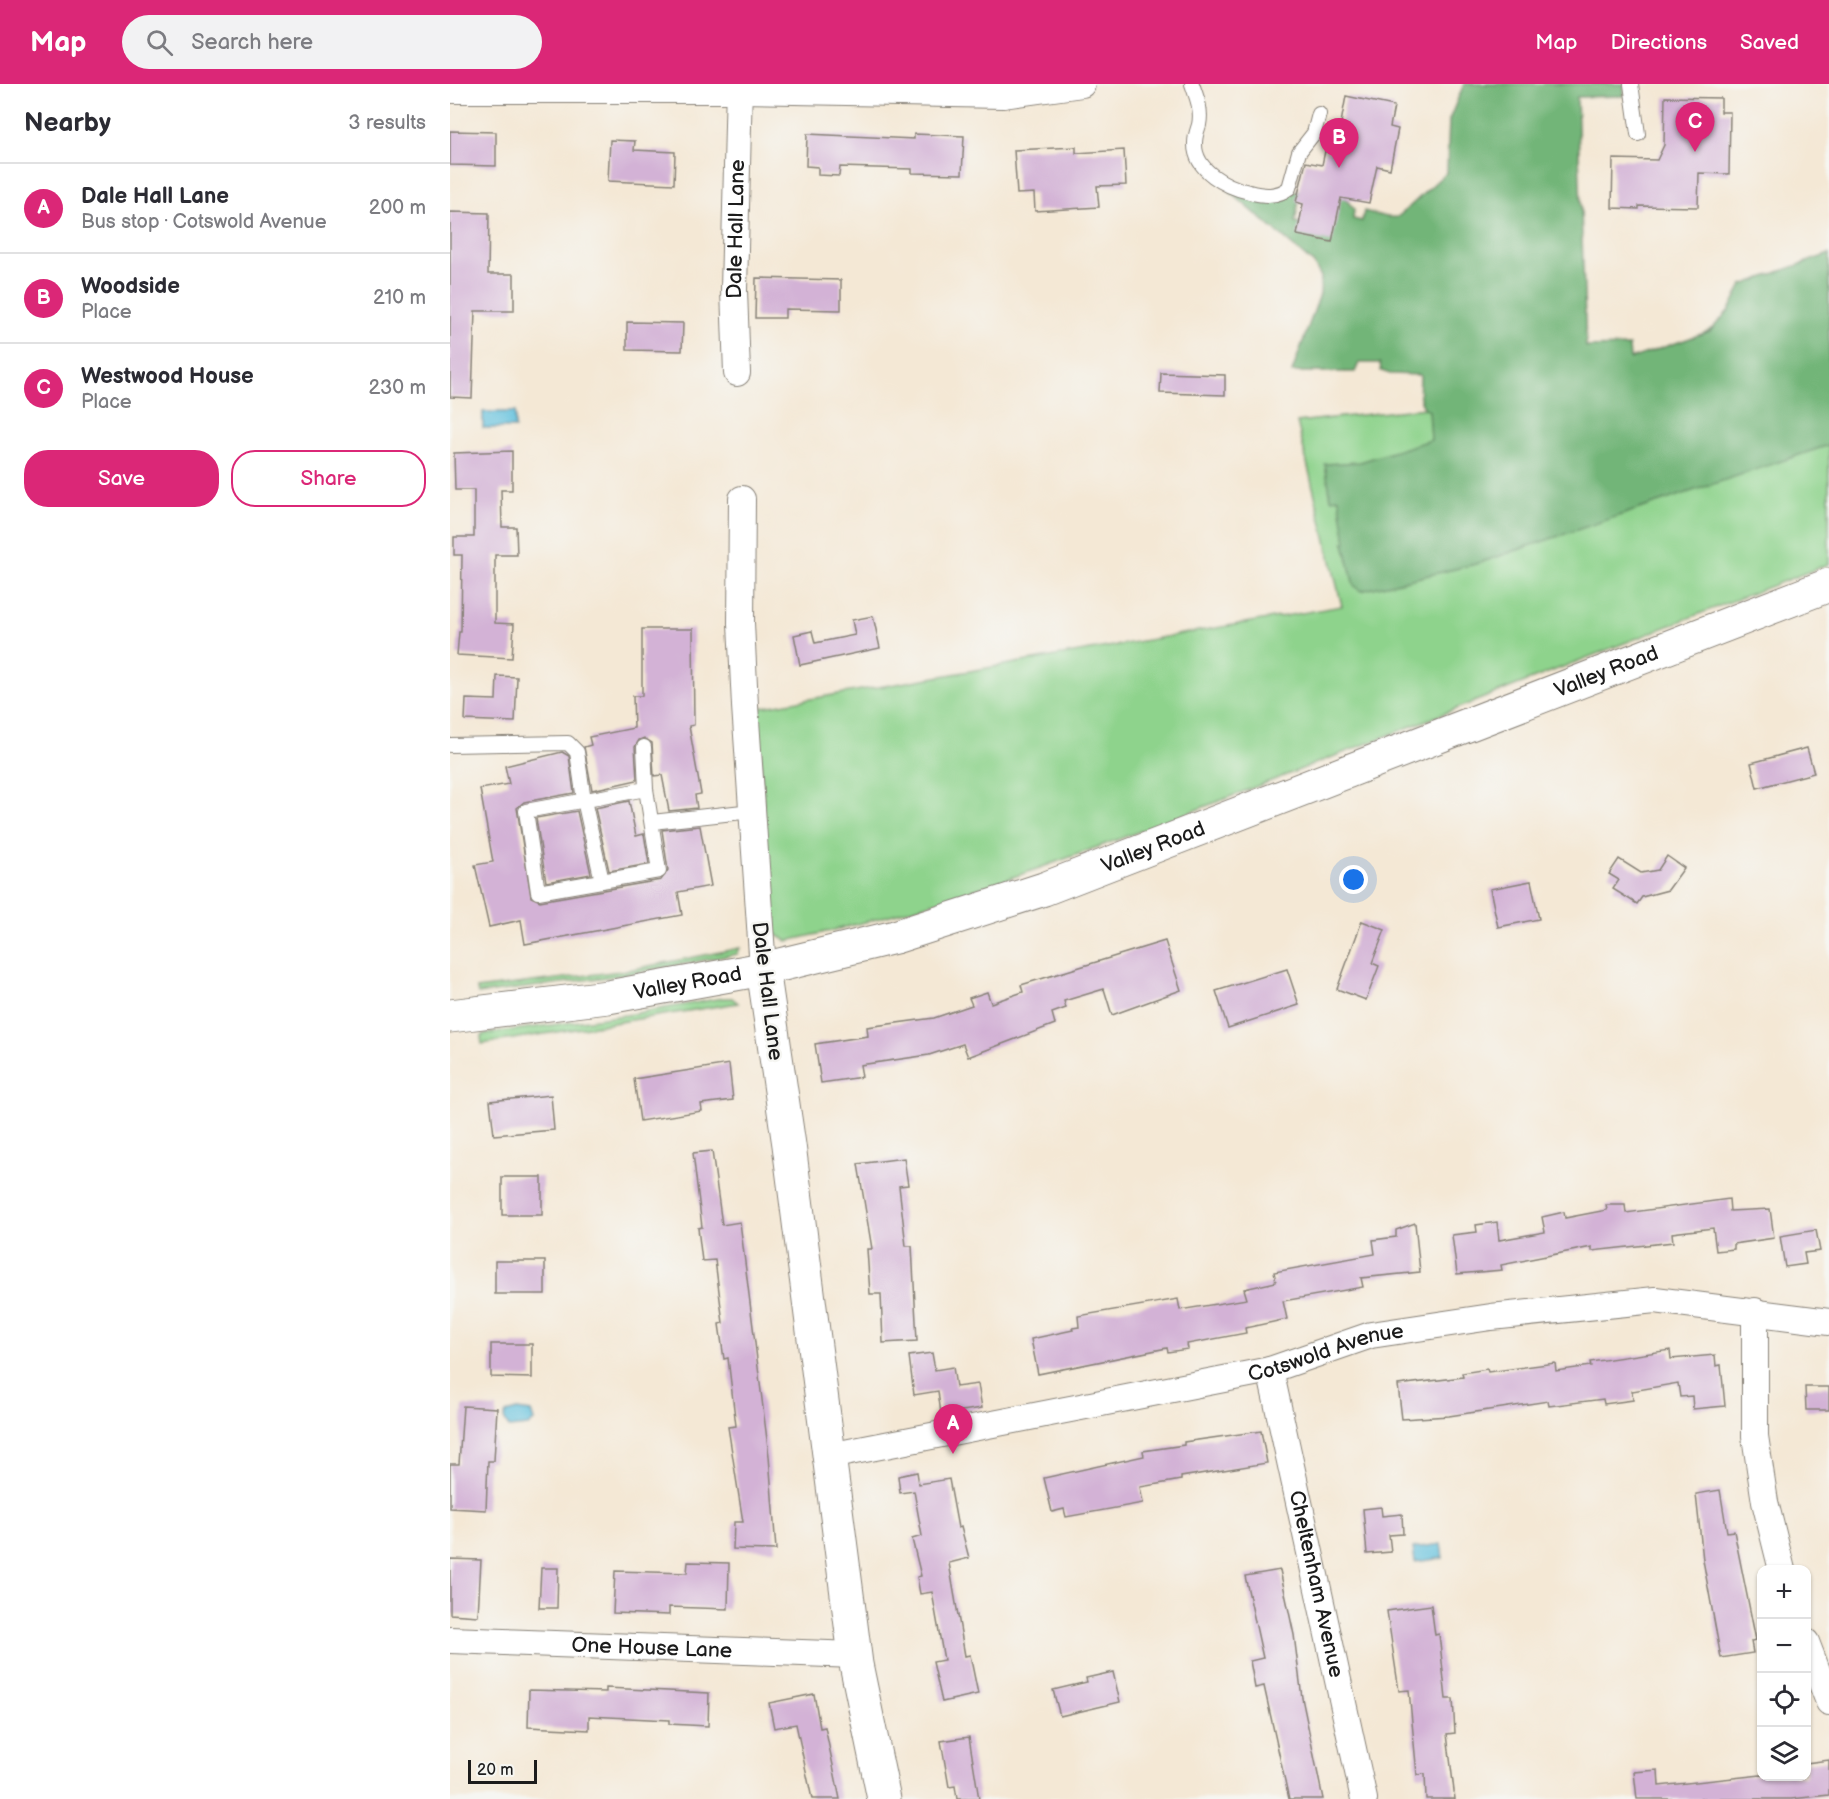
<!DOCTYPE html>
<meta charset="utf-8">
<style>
body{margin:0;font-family:"Balsamiq Sans",sans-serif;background:#f2f2f3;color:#2b2b33}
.controls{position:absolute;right:18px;bottom:18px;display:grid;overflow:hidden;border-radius:12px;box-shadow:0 2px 4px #0004}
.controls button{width:54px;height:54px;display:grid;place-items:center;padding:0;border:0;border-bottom:2px solid #e1e1e2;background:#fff;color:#2b2b33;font:30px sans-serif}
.scale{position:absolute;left:18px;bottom:15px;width:69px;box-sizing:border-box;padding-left:6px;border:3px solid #1c1c1c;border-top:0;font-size:16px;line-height:21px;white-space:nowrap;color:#1c1c1c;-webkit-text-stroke:4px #f6f6f2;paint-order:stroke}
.you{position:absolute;left:904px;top:796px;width:21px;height:21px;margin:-15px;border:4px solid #fff;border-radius:50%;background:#1a73e8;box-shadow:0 0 0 9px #1a73e833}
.badge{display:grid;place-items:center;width:39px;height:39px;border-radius:50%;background:#db2777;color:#fff;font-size:20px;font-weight:700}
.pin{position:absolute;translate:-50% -50px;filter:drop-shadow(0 2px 3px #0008)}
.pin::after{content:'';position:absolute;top:32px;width:21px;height:18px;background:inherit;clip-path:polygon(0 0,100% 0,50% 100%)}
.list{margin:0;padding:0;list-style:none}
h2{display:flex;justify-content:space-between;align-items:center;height:78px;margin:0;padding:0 24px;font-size:26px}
h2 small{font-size:20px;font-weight:400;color:#7c7c81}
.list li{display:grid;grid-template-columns:39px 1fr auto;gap:18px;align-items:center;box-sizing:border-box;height:90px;padding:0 24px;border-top:2px solid #e1e1e2}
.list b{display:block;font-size:22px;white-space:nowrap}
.list p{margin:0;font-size:20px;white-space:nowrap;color:#7c7c81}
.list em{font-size:20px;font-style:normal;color:#7c7c81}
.actions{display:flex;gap:12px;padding:18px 24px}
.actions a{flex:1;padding:14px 0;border:2px solid #db2777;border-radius:24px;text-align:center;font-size:21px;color:#db2777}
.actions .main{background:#db2777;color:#fff}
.icon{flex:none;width:33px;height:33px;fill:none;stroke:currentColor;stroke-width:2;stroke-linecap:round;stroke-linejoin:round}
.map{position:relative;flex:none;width:1379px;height:1715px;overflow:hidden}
header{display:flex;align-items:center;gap:36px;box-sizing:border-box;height:84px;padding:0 30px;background:#db2777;color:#fff}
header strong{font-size:28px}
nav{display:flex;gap:33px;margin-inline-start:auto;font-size:21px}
.search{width:420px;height:54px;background:#f2f2f3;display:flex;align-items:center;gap:15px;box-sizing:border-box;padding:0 21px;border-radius:33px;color:#7c7c81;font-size:22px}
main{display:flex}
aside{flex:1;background:#fff}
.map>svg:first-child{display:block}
.green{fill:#8ed38c;stroke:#557854;stroke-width:1.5}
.forest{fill:#72b578;stroke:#47684a;stroke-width:1.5}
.water{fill:#5fc0dd;stroke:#3e6e7c;stroke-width:1.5}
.building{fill:#d3b2d6}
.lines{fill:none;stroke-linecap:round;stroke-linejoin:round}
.lane-casing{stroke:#888278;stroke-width:16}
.street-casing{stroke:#888278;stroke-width:28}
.secondary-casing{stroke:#888278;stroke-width:35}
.primary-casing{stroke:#888278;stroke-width:35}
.lane{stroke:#fff;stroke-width:14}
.street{stroke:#fff;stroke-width:26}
.secondary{stroke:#fff;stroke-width:33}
.primary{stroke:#fff;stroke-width:33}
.labels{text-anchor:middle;stroke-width:5;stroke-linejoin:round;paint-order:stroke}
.street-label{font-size:21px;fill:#1c1c1c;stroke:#f6f6f2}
</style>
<header>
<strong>Map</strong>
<div class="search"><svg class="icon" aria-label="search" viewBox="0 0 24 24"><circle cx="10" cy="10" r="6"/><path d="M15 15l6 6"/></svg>Search here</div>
<nav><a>Map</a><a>Directions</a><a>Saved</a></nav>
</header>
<main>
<aside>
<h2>Nearby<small>3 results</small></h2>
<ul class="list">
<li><span class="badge">A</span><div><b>Dale Hall Lane</b><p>Bus stop · Cotswold Avenue</p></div><em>200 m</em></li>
<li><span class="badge">B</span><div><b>Woodside</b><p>Place</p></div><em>210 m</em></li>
<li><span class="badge">C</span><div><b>Westwood House</b><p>Place</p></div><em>230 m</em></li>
</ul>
<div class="actions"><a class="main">Save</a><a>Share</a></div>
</aside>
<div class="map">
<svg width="1379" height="1715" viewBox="0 0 1379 1715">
<rect width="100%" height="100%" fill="#f6f6f2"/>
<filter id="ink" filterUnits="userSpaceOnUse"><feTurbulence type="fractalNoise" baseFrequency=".0167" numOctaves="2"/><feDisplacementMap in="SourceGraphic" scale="12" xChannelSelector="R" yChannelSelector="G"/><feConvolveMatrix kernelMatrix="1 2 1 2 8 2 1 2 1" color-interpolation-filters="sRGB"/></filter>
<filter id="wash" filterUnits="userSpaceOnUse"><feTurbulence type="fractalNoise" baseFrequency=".008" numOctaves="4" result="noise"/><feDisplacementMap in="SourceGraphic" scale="24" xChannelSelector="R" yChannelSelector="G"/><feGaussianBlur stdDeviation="1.35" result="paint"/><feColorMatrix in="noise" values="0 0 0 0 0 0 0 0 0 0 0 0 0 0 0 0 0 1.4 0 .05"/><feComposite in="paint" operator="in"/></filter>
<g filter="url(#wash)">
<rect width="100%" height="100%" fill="#f4e8d5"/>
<g class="green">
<path d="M1379,176V480C1200,548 1022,619 844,688C677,753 512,819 337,857L320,847L308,624L892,522L847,338L1160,304Z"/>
<path d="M290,864L287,870L172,891L28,910L27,905L179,886Z"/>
<path d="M272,914H282L288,919L32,960L31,953L34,950L176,931Z"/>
</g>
<path class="forest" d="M1014,0H1174V12L1127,13L1136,263L1179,262L1180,275L1260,247L1279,226L1292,201L1379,170V361L1026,480L911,507L904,502L894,459L896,458L889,414L881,415L875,380L910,378L981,356L979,327C966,320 970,304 970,291L940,290L931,287L930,279H909L905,288H842L870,210L871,193L864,180L779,107L854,108L849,116L845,138L879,145L885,114L894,113L904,125L903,135L912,137L914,127C924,129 937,135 947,133C951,132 988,95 997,88L999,36Z"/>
<g class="water">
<rect x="33" y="328" width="32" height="16"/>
<path d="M67,1326L81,1328L84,1337L78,1342L59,1344L54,1334L56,1329Z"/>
<path d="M991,1460L993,1474L965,1478L963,1464Z"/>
</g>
<g id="blocks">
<g class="building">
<path d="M896,12L944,22L940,43L948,45L940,85L927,82L919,119L891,114L882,158L847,151L853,120L846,118L856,78L872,81L875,67L881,68L887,39H891Z"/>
<path d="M1215,13L1271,14V28H1280L1279,90L1249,89L1248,123L1189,122V125L1162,124L1163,75L1207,76L1214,61Z"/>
<path d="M0,47L46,48V82L0,81Z"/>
<path d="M357,50L464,55V50L514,52L512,90L462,89V85L390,83L389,92L368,91V83L356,82Z"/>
<path d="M160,56L185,57L184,66L225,68L224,100L158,97Z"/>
<path d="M626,63V69L674,66L676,101L647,102L649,123L585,127L584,109L567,110L564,66Z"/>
<path d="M0,128L39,129L38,190H64V227H25L22,314L0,313Z"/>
<path d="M306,194L391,196V226L335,225V234H305Z"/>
<path d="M177,238L233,239L232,267L177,266Z"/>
<path d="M711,289L775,291V311L710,309Z"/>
<path d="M62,367V406H51L52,443H66L67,471H45V539L64,540L62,574L7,571L9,548H11L12,471H4V453H24V406H5L4,369Z"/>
<path d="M423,532L430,564L350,581L344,551L362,547L365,559L405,551L402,536Z"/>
<path d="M192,545H243L244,641L239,642L251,710L245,711L247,724L219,727L212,691L204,692L202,659L194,654L189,656L185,663L187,696L142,706L134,663L141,661L139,653L184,644L183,612H192Z"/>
<path d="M47,592L67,593L65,638L15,636L16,615L46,616Z"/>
<path d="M1357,664L1364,689L1307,704L1301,679Z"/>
<path d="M112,668L119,672L124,709L74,718L67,724L81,813L90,817L211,796L218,786L212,746L250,742L261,802L228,808L232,831L75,860L71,836L39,843L25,781L43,778L30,705L59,700L55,682Z"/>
<path d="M179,717L186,752L194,750L199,780L159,787L145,724Z"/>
<path d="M127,727L141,790L96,798L86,734Z"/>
<path d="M1217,772L1234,784L1218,806L1192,813L1187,820L1163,805L1169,796L1159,790L1169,775L1191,789L1208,786Z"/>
<path d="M1081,797L1089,835L1048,843L1040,805Z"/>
<path d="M912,837L935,846L922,879L929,882L916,916L887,905Z"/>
<path d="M715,857L731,906L662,931L654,905L614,917L616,924L602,929L605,940L518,973L513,960L479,971L410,981L412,993L371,999L365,960L418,952L417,943L484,934L522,921L519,914L537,908L541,919L573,908L571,901Z"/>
<path d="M837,885L849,921L778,944L766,907Z"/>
<path d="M279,980L283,1016L251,1020L252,1027L190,1037L184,995Z"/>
<path d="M101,1011L104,1046L44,1051L40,1017Z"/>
<path d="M262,1067L272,1141L290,1138L319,1372L326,1466L283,1465L284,1438H293L278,1343L286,1342L278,1274L274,1275L269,1240L273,1239L265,1176L252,1177L248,1144L252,1143L243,1069Z"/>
<path d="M454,1074L458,1101L449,1102L456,1162H462L467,1257L433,1259L431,1210H420L417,1165H422L408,1080Z"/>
<rect x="52" y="1093" width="40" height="38"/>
<path d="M1279,1115L1280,1127L1320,1125L1324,1154L1284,1160V1165L1266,1167L1263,1144L1222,1149L1223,1158L1142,1167V1163L1051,1181L1052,1186L1007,1190L1002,1151L1027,1148L1026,1141L1047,1138L1049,1156L1095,1148L1092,1133L1114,1128L1115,1134L1157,1126L1156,1121H1175L1176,1129Z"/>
<path d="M965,1139L970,1188L911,1194L913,1203L833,1217L837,1235L795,1244L796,1249L737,1260L738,1265L718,1268L717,1264L588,1290L581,1255L623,1246L622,1244L629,1243L628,1232L728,1215L730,1226L797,1215L794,1205L826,1198L824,1188L925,1170L923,1156L946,1153V1146Z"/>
<path d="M1366,1146L1370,1167L1354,1169L1356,1180L1335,1183L1330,1152Z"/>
<rect x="45" y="1177" width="50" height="33"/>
<path d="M41,1260H82V1294L41,1293Z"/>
<path d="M1220,1266L1221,1275L1265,1271L1266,1282L1271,1281L1275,1322L1243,1325L1242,1312L1230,1313L1228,1299L1182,1307L1183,1316L1154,1320L1153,1315L1099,1322L1098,1317L999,1332L952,1335L948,1301L1013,1293L1012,1289L1037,1285L1038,1288L1105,1279L1106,1287L1141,1282L1140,1278Z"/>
<path d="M482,1269L485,1286L503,1283L506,1303L528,1300L532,1324L491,1330L488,1307L464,1311L459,1272Z"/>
<path d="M1355,1303H1379V1326H1356Z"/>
<path d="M13,1322L47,1324L44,1377H38L36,1426L0,1424V1380H9Z"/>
<path d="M811,1347L817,1379L731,1393V1396L690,1403L693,1419L616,1433L614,1425L602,1428L594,1394L694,1372L693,1367L734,1361V1358Z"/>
<path d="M467,1388L469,1400L499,1395L508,1444L511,1443L519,1474L499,1479L515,1572L520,1571L528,1610L492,1618L483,1578L494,1576L482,1508L470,1510L467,1493L471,1492L462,1455L472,1452L464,1407L450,1409L448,1392Z"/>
<path d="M1270,1406L1277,1448L1284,1447L1306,1556L1301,1557L1303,1569L1271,1574L1253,1476L1246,1410Z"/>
<path d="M931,1423L932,1432L952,1430L953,1450L939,1451L941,1468L917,1470L913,1425Z"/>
<path d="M0,1475L31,1476L28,1532L0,1530Z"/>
<path d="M238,1478L279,1479L278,1525L219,1523V1531L163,1529L165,1487L237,1489Z"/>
<path d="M91,1484H108L107,1524H89Z"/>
<path d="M830,1486L844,1551L852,1614L873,1715H839L814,1602L805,1604L800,1577L813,1574L795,1492Z"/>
<path d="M981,1521L985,1551L989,1550L996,1615H1003L1005,1649L997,1650L1005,1715H976L975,1690L967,1691L959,1606L949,1607L937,1527Z"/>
<path d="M663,1588L670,1618L610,1632L603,1606L637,1598L636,1594Z"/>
<path d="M156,1604L259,1609L258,1642L219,1640V1636L139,1632V1646L78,1643L79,1606L156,1608Z"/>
<path d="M364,1610L370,1644L375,1643L390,1715H362L346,1640L324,1644L319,1619Z"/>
<path d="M519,1653L529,1715H507L505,1702L499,1703L491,1657Z"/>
<path d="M1379,1676V1711L1341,1715H1187L1184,1688L1208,1686L1209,1702L1311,1691L1356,1692V1679Z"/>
</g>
</g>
</g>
<g filter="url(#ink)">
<use href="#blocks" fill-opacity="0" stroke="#888278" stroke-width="1.5"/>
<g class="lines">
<g class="lane-casing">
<g id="lane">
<path d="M742,0C747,14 752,26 749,41C747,47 745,52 745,59C744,87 777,103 799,108C814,112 827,113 839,104L849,68L864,49L869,30"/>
<path d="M1181,0L1188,50"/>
<path d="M0,661L118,659L127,668L134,716L152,797"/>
<path d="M194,663L196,705L209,787L88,808L76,727L196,705"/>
<path d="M202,738L302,727"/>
</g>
</g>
<g class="street-casing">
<g id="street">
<path d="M0,6H289L553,11L632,0"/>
<path id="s1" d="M287,289L284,206L289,0"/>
<path d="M292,415L291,539L295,622L313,885"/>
<path d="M1305,1227V1352L1315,1418L1332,1486"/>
<path id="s2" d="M820,1286L914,1715"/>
<path id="s3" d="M379,1372L820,1286L921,1251L1041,1233L1205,1216L1379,1238"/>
<path id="s4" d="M0,1556L405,1571"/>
<path d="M1356,1558L1379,1618"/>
</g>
</g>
<g class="secondary-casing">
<path id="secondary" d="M313,885L339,1061L406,1580L434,1715"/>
</g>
<g class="primary-casing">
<g id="primary">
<path id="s5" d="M0,932L158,913L313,885L445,853L594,805L1379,501"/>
</g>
</g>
<use href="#lane" class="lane"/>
<use href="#street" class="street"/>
<use href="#secondary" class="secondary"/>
<use href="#primary" class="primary"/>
</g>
</g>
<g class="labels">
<g class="street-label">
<text dy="7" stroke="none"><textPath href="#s1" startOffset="144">Dale Hall Lane</textPath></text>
<text dy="7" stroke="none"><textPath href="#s5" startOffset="1212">Valley Road</textPath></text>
<text dy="7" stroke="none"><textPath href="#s5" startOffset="726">Valley Road</textPath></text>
<text dy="7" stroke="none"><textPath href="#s5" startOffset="240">Valley Road</textPath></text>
<text transform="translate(318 907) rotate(83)" y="7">Dale Hall Lane</text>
<text dy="7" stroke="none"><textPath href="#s3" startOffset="508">Cotswold Avenue</textPath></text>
<text dy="7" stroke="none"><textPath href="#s2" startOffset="219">Cheltenham Avenue</textPath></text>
<text dy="7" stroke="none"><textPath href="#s4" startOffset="202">One House Lane</textPath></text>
</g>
</g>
</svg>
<div class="controls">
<button>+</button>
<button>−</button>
<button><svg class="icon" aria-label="locate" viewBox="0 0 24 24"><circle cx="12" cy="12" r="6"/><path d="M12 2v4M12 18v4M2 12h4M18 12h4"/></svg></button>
<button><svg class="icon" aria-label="layers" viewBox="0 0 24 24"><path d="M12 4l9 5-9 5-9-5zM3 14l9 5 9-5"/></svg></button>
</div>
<div class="scale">20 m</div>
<div class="you"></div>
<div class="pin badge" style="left:503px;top:1370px">A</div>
<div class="pin badge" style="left:889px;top:84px">B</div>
<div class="pin badge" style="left:1245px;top:68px">C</div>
</div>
</main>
